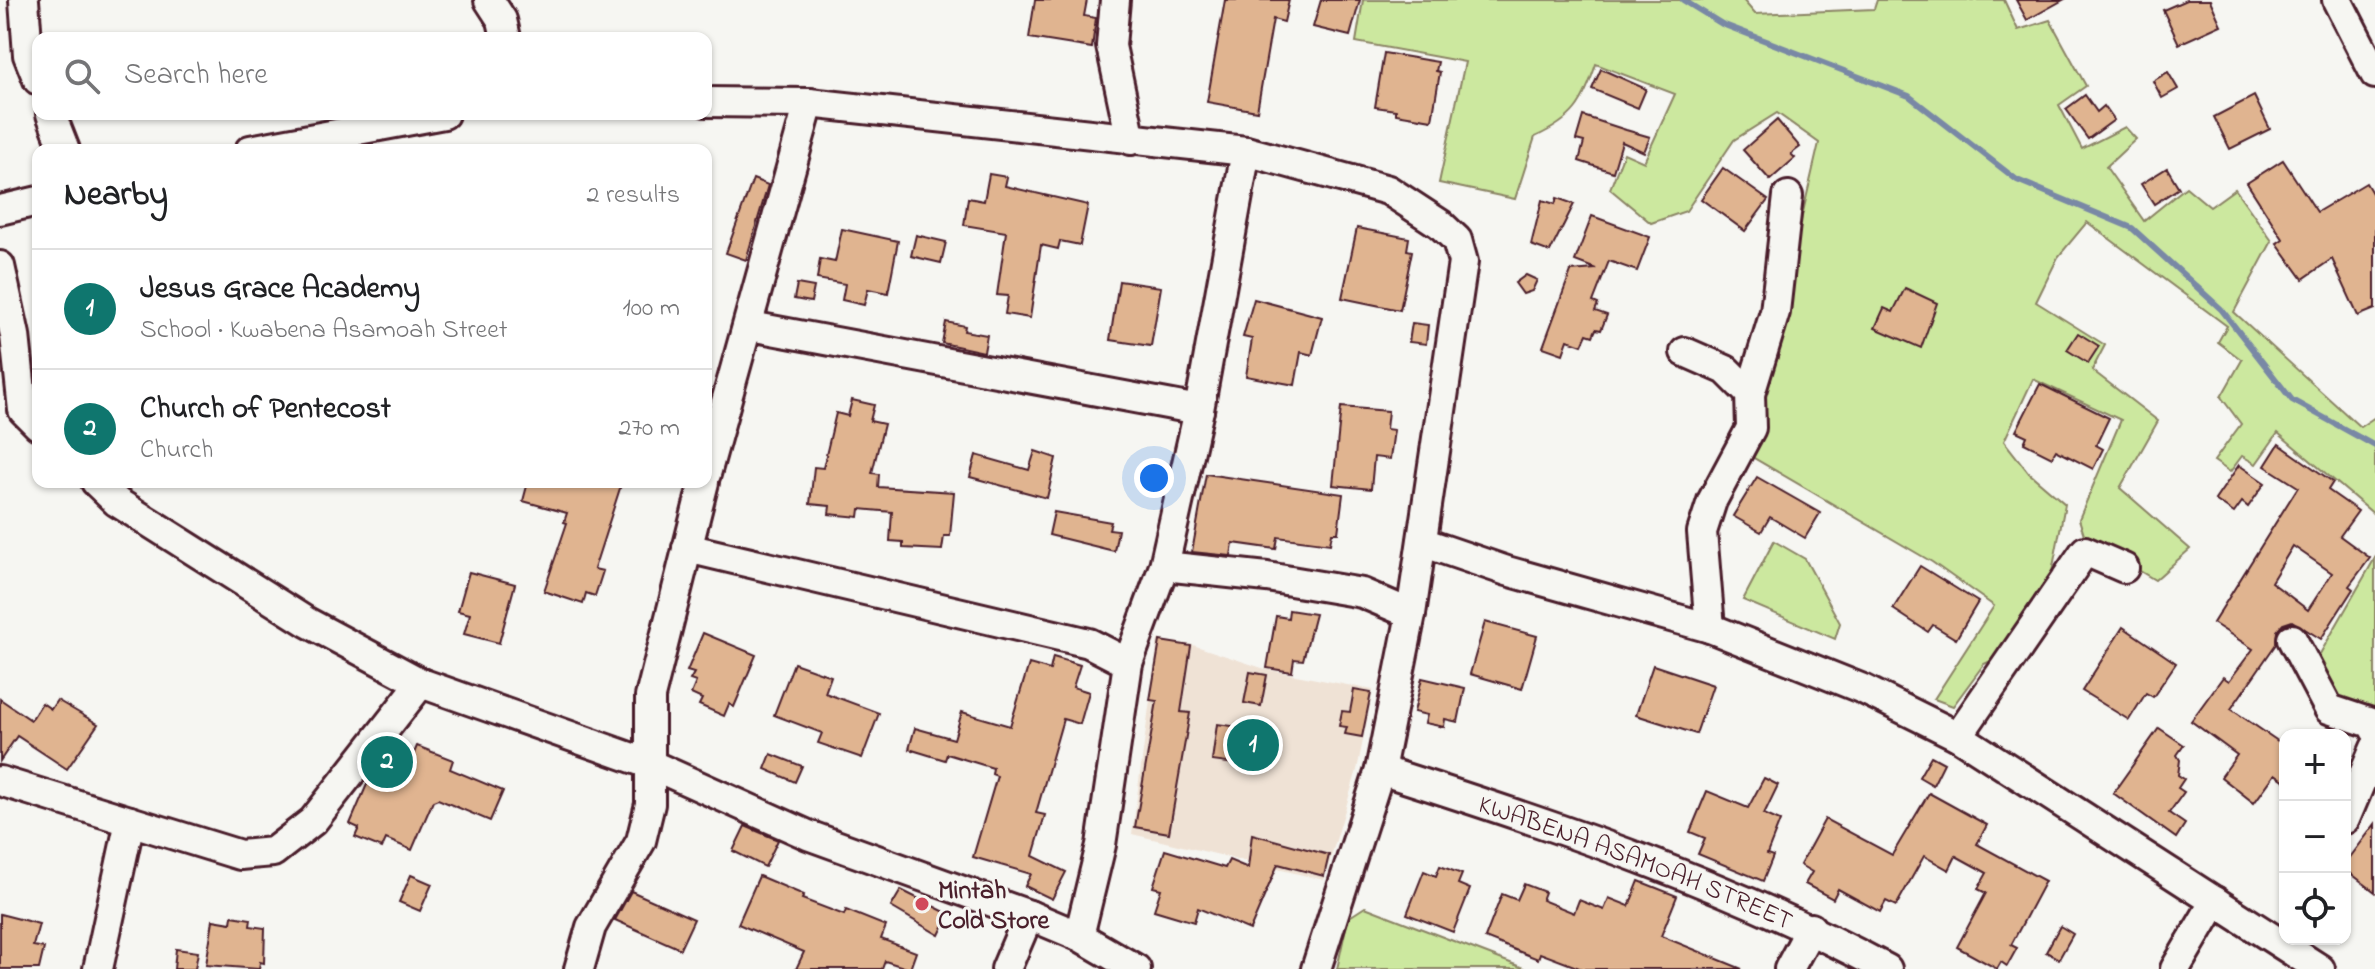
<!DOCTYPE html>
<meta charset="utf-8">
<style>
body{margin:0;font-family:"Indie Flower",sans-serif;background:#f6f6f6;color:#202124}
.controls{position:absolute;right:24px;bottom:24px;display:grid;overflow:hidden;border-radius:16px;box-shadow:0 2px 6px #0004}
.controls button{width:72px;height:72px;display:grid;place-items:center;padding:0;border:0;border-bottom:2px solid #e0e0e0;background:#fff;color:#202124;font:40px sans-serif}
.you{position:absolute;left:1154px;top:478px;width:28px;height:28px;margin:-20px;border:6px solid #fff;border-radius:50%;background:#1a73e8;box-shadow:0 0 0 12px #1a73e833}
.badge{display:grid;place-items:center;width:52px;height:52px;border-radius:50%;background:#0f766e;color:#fff;font-size:26px;font-weight:700}
.pin{position:absolute;translate:-50% -50%;border:4px solid #fff;box-shadow:0 2px 8px #0006}
.list{margin:0;padding:0;list-style:none}
h2{display:flex;justify-content:space-between;align-items:center;height:104px;margin:0;padding:0 32px;font-size:34px}
h2 small{font-size:26px;font-weight:400;color:#757577}
.list li{display:grid;grid-template-columns:52px 1fr auto;gap:24px;align-items:center;box-sizing:border-box;height:120px;padding:0 32px;border-top:2px solid #e0e0e0}
.list b{display:block;font-size:30px;white-space:nowrap}
.list p{margin:0;font-size:26px;white-space:nowrap;color:#757577}
.list em{font-size:26px;font-style:normal;color:#757577}
.icon{flex:none;width:44px;height:44px;fill:none;stroke:currentColor;stroke-width:2;stroke-linecap:round;stroke-linejoin:round}
.map{position:relative;flex:none;width:2375px;height:969px;overflow:hidden}
.search{position:absolute;background:#fff;box-shadow:0 2px 6px #0004;left:32px;top:32px;width:680px;height:88px;display:flex;align-items:center;gap:20px;box-sizing:border-box;padding:0 28px;border-radius:16px;color:#757577;font-size:30px}
.panel{position:absolute;background:#fff;box-shadow:0 2px 6px #0004;left:32px;top:144px;width:680px;height:344px;border-radius:16px}
.map>svg:first-child{display:block}
.built{fill:#efe2d5}
.green{fill:#cce89f;stroke:#8b8465;stroke-width:2}
.lines{fill:none;stroke-linecap:round;stroke-linejoin:round}
.stream{stroke:#7988a5;stroke-width:6}
.building{fill:#e0b490;stroke:#4a1f2b;stroke-width:2;fill-rule:evenodd}
.minor-casing{stroke:#4a1f2b;stroke-width:34}
.minor{stroke:#f6f6f2;stroke-width:28}
.poi-dot{fill:#d1495b;stroke:#f6f6f2;stroke-width:3}
.labels{text-anchor:middle;stroke-width:6;stroke-linejoin:round;paint-order:stroke}
.street-label{font-size:26px;fill:#4a1f2b;stroke:#f6f6f2}
.poi-label{font-size:26px;font-weight:bold;fill:#4a1f2b;stroke:#f6f6f2;text-anchor:start}
</style>
<div class="map">
<svg width="2375" height="969" viewBox="0 0 2375 969">
<rect width="100%" height="100%" fill="#f6f6f2"/>
<filter id="ink" filterUnits="userSpaceOnUse"><feTurbulence type="fractalNoise" baseFrequency=".0125" numOctaves="2"/><feDisplacementMap in="SourceGraphic" scale="16" xChannelSelector="R" yChannelSelector="G"/><feConvolveMatrix kernelMatrix="1 2 1 2 8 2 1 2 1" color-interpolation-filters="sRGB"/></filter>
<g filter="url(#ink)">
<path class="built" d="M1158,640L1193,645L1265,669L1373,690L1357,770L1324,880L1132,834Z"/>
<g class="green">
<path d="M1363,0H1743L1755,14L1874,9L1877,0H2004L2018,30L2050,20L2086,86L2059,105L2082,149L2125,127L2136,139L2106,167L2144,221L2186,187L2210,207L2235,189L2272,241L2234,312L2360,427L2375,417V515L2278,433L2256,464L2242,456L2230,472L2214,461L2241,424L2221,397L2242,360L2218,342L2227,326L2087,222L2058,257L2036,302L2105,345L2092,370L2158,421L2120,488L2190,549L2155,580L2085,538L2079,519L2121,420L2033,379L2004,441L2029,473L2065,504L2049,588L2008,653L1984,664L1953,706L1934,699L1994,606L1932,562L1747,454L1819,143L1777,113L1734,140L1686,211L1651,223L1610,189L1624,153L1644,162L1675,94L1596,64C1583,104 1574,119 1535,137L1515,199L1439,183L1465,62L1356,42Z"/>
<path d="M1774,541L1805,559L1840,623L1835,639L1743,600Z"/>
<path d="M2375,558V717L2335,695L2317,659Z"/>
<path d="M1365,907L1526,969H1337L1348,918Z"/>
</g>
<g class="lines">
<path class="stream" d="M1683,0L1722,24L1909,96L2017,180L2132,228L2221,309L2292,400L2375,446"/>
</g>
<g class="building">
<path d="M1035,0H1087L1084,16L1096,18L1092,48L1029,38Z"/>
<path d="M1225,0H1289L1284,22L1273,19L1257,111L1207,102Z"/>
<path d="M1321,0H1360L1350,36L1313,27Z"/>
<path d="M2016,0H2063L2027,20Z"/>
<path d="M2186,0H2210L2221,25L2179,44L2163,10Z"/>
<path d="M1384,53L1438,62L1436,71L1440,72L1432,120L1396,114V110L1375,107Z"/>
<path d="M1601,69L1646,89L1638,108L1592,89Z"/>
<path d="M2168,72L2178,89L2162,98L2153,81Z"/>
<path d="M2085,95L2097,112L2104,106L2114,120L2088,139L2066,109Z"/>
<path d="M2254,96L2270,129L2230,149L2214,117Z"/>
<path d="M1583,116L1626,130L1650,137L1644,152L1622,142L1613,172L1579,161L1584,142L1576,140Z"/>
<path d="M1777,120L1800,147L1791,154L1795,158L1770,180L1743,150Z"/>
<path d="M2283,160L2317,212L2366,183L2375,198V309L2358,316L2332,259L2303,279L2277,243L2283,239L2247,183Z"/>
<path d="M1723,168L1768,200L1745,231L1701,199Z"/>
<path d="M2167,168L2179,188L2154,204L2141,184Z"/>
<path d="M989,174L1007,177L1005,186L1088,205L1080,245L1060,241L1058,249L1041,245L1030,318L1005,314L1008,296L997,295L1006,232L964,225L968,198L984,201Z"/>
<path d="M753,179L768,185L746,260L726,253Z"/>
<path d="M1557,198L1574,204L1550,252L1531,245L1542,200L1555,204Z"/>
<path d="M1592,216L1650,237L1637,271L1609,261L1593,302L1598,304L1595,311L1607,315L1601,330L1596,329L1593,336L1587,334L1582,345L1568,340L1563,354L1543,347L1571,271L1596,269L1575,261Z"/>
<path d="M1357,228L1409,238L1407,250L1412,251L1400,310L1342,298Z"/>
<path d="M842,229L898,241L888,293L868,289L864,305L842,300L845,284L817,279L820,259L835,262Z"/>
<path d="M916,235L946,242L941,263L911,256Z"/>
<path d="M1526,275L1537,280L1532,291L1523,294L1515,283Z"/>
<path d="M1119,281L1161,287L1151,346L1110,340Z"/>
<path d="M797,284L814,287L811,302L794,299Z"/>
<path d="M1905,288L1937,303L1921,348L1875,328L1884,308L1893,312Z"/>
<path d="M1254,299L1322,317L1312,355L1301,352L1295,385L1246,376L1252,339L1243,337Z"/>
<path d="M946,322L965,326L964,331L987,335L984,352L942,343Z"/>
<path d="M1412,323L1428,325L1426,344L1409,342Z"/>
<path d="M2078,333L2099,346L2088,363L2067,350Z"/>
<path d="M2040,384L2109,418L2096,445L2103,449L2093,469L2056,450L2052,457L2024,443L2027,436L2016,431Z"/>
<path d="M852,400L874,405L870,421L884,424L872,473L879,474L878,487L954,492L950,536H944L942,550L903,548V542L890,541L892,512L860,509L859,517L829,514L830,506L810,504L814,467L823,468L836,413L848,416Z"/>
<path d="M1341,407L1388,411L1386,429L1394,430L1390,459L1374,457L1371,489L1333,485Z"/>
<path d="M2279,444L2333,482L2328,490L2358,511L2340,536L2370,558L2349,586L2353,589L2321,639L2292,621L2283,624L2277,631L2276,644L2231,709L2285,746V781L2275,774L2254,803L2221,777L2237,755L2191,721L2223,677L2229,681L2253,649L2213,623L2298,487L2265,466ZM2293,546L2332,573L2308,610L2271,582Z"/>
<path d="M1035,451L1056,458L1047,498L970,477L976,455L1029,470Z"/>
<path d="M2239,465L2265,483L2248,507L2242,502L2234,513L2215,500Z"/>
<path d="M1206,474L1343,494L1338,533H1332L1330,544L1278,537L1276,549L1233,543L1231,556L1192,552Z"/>
<path d="M1757,477L1820,513L1805,538L1770,517L1761,532L1733,516Z"/>
<path d="M528,482H622L594,569L603,571L595,596L586,593L583,604L544,591L567,523L564,522L567,513L523,501Z"/>
<path d="M1054,512L1111,522L1109,529L1118,530L1114,551L1049,535Z"/>
<path d="M1920,566L1978,602L1956,639L1933,625L1928,632L1893,609Z"/>
<path d="M469,572L515,584L499,643L464,634L470,614L458,611Z"/>
<path d="M1289,610L1315,614L1303,660L1294,659L1292,672L1267,668L1276,616L1288,618Z"/>
<path d="M1485,622L1537,636L1522,689L1470,674Z"/>
<path d="M2123,627L2176,663L2153,697L2146,693L2129,720L2082,691Z"/>
<path d="M703,633L756,655L734,707L729,704L724,716L699,705L702,699L691,694L696,682L690,680L694,673L687,671Z"/>
<path d="M1160,641L1191,646L1181,712L1190,713L1169,833L1135,827L1157,701L1150,700Z"/>
<path d="M1053,657L1080,665L1073,687L1089,692L1080,724L1063,719L1036,813L1045,815L1033,856L1066,872L1052,899L1025,886L1031,874L973,857L997,776L992,774L993,768L947,754L945,760L909,749L915,728L954,739L962,712L1010,726L1029,664L1050,670Z"/>
<path d="M794,663L831,676L825,693L879,713L862,758L818,743L822,733L774,715Z"/>
<path d="M1653,665L1713,685L1696,734L1636,715Z"/>
<path d="M1250,672L1267,675L1261,706L1244,703Z"/>
<path d="M1422,678L1465,688L1458,722L1445,719L1444,727L1425,723L1427,715L1414,712Z"/>
<path d="M1354,690L1371,693L1362,737L1345,734L1347,727L1339,726L1342,711L1350,712Z"/>
<path d="M0,699L31,720L42,703L51,709L57,700L98,724L67,769L17,736L0,761Z"/>
<path d="M1217,724L1247,728L1242,765L1212,761Z"/>
<path d="M2159,728L2184,745L2177,755L2180,760L2178,775L2184,779L2178,788L2184,792L2169,813L2185,824L2176,838L2113,793Z"/>
<path d="M417,746L453,760L450,769L503,791L490,821L438,799L433,801L412,850L386,839L382,848L355,837L359,828L350,824L368,782L389,790L403,754L412,758Z"/>
<path d="M771,754L802,766L795,782L765,769Z"/>
<path d="M1931,756L1944,763L1933,785L1919,777Z"/>
<path d="M1764,778L1778,785L1764,814L1780,821L1767,854L1773,856L1763,881L1698,854L1705,838L1690,832L1707,791L1748,808Z"/>
<path d="M1929,793L1987,825L1977,844L2045,881L2011,945L2017,948L2007,966L2001,962L1997,969L1957,947L1986,893L1978,889L1987,873L1956,856L1949,870L1924,856L1896,906L1886,901L1880,912L1838,889L1833,899L1805,884L1812,872L1800,865L1825,819L1892,855Z"/>
<path d="M2375,824V892L2345,869V864Z"/>
<path d="M745,826L778,840L765,867L733,851Z"/>
<path d="M1252,834L1329,855L1324,876L1278,864L1250,930L1198,908L1194,922L1154,910L1161,889L1153,887L1165,850L1225,868L1229,860L1248,868Z"/>
<path d="M1440,866L1462,874L1458,884L1470,889L1453,932L1407,914L1424,871L1436,876Z"/>
<path d="M411,875L432,884L420,911L399,902Z"/>
<path d="M759,876L804,895L802,899L844,915L846,910L886,926L881,939L916,952L910,969L885,961L882,969H796L804,952L738,924Z"/>
<path d="M1639,881L1677,896L1661,936L1742,969H1582L1540,953L1538,959L1485,938L1502,894L1517,900L1524,884L1545,892L1542,900L1574,913L1579,900L1604,910L1609,898L1629,906Z"/>
<path d="M901,890L949,914L939,935L891,907Z"/>
<path d="M631,891L694,919L680,949L615,920Z"/>
<path d="M0,914L39,924L33,946L44,948L39,969H0Z"/>
<path d="M232,916L251,919L250,926L265,928L264,963L260,962L259,969L206,965L213,920L231,923Z"/>
<path d="M2060,926L2073,934L2059,959L2046,952Z"/>
<path d="M176,949L198,952L195,969H174Z"/>
</g>
<g class="lines">
<g class="minor-casing">
<g id="minor">
<path d="M24,0L28,55L38,80"/>
<path d="M489,0L502,20L506,38"/>
<path d="M1115,0L1111,46L1131,140"/>
<path d="M2337,0L2375,74"/>
<path d="M706,102L809,103L1246,151L1388,190L1440,224L1457,240L1463,262L1411,614L1380,770L1316,969"/>
<path d="M51,114L65,150"/>
<path d="M250,150L444,114"/>
<path d="M0,210L38,201"/>
<path d="M0,266L15,335L23,410L38,425"/>
<path d="M750,326L1199,410"/>
<path d="M1685,352L1726,370L1750,394L1751,428L1712,501L1702,532L1710,628"/>
<path d="M1750,394L1775,312L1788,196"/>
<path d="M706,474L809,103"/>
<path d="M96,482L117,502L307,622L421,683L652,765L808,835L1029,915L1079,936L1136,969"/>
<path d="M1422,542L1507,571L1710,628L1863,689L1958,736L2320,969"/>
<path d="M687,548L1089,643L1128,663"/>
<path d="M1164,566L1267,577L1362,593L1411,614"/>
<path d="M2292,639L2329,709L2374,724L2375,730"/>
<path d="M1958,736L2085,551L2124,568"/>
<path id="s1" d="M1380,770C1553,825 1727,883 1887,969"/>
<path d="M0,781L240,855L273,852L313,821L421,683"/>
<path d="M2345,819L2375,748"/>
<path d="M1079,936L1101,845L1128,663L1164,566L1199,410L1246,151"/>
<path d="M98,969L130,821"/>
<path d="M579,969L591,927L641,841L650,804V697L704,482"/>
<path d="M1006,969L1029,915"/>
<path d="M1789,969L1811,928"/>
<path d="M2175,969L2215,901"/>
</g>
</g>
<use href="#minor" class="minor"/>
</g>
</g>
<circle class="poi-dot" cx="922" cy="904" r="8"/>
<g class="labels">
<g class="street-label">
<text dy="9" stroke="none"><textPath href="#s1" startOffset="272">KWABENA ASAMOAH STREET</textPath></text>
</g>
<g class="poi-label">
<text x="938" y="898">Mintah<tspan x="938" dy="30">Cold Store</tspan></text>
</g>
</g>
</svg>
<div class="controls">
<button>+</button>
<button>−</button>
<button><svg class="icon" aria-label="locate" viewBox="0 0 24 24"><circle cx="12" cy="12" r="6"/><path d="M12 2v4M12 18v4M2 12h4M18 12h4"/></svg></button>
</div>
<div class="you"></div>
<div class="pin badge" style="left:1253px;top:745px">1</div>
<div class="pin badge" style="left:387px;top:762px">2</div>
<div class="search"><svg class="icon" aria-label="search" viewBox="0 0 24 24"><circle cx="10" cy="10" r="6"/><path d="M15 15l6 6"/></svg>Search here</div>
<section class="panel">
<h2>Nearby<small>2 results</small></h2>
<ul class="list">
<li><span class="badge">1</span><div><b>Jesus Grace Academy</b><p>School · Kwabena Asamoah Street</p></div><em>100 m</em></li>
<li><span class="badge">2</span><div><b>Church of Pentecost</b><p>Church</p></div><em>270 m</em></li>
</ul>
</section>
</div>
